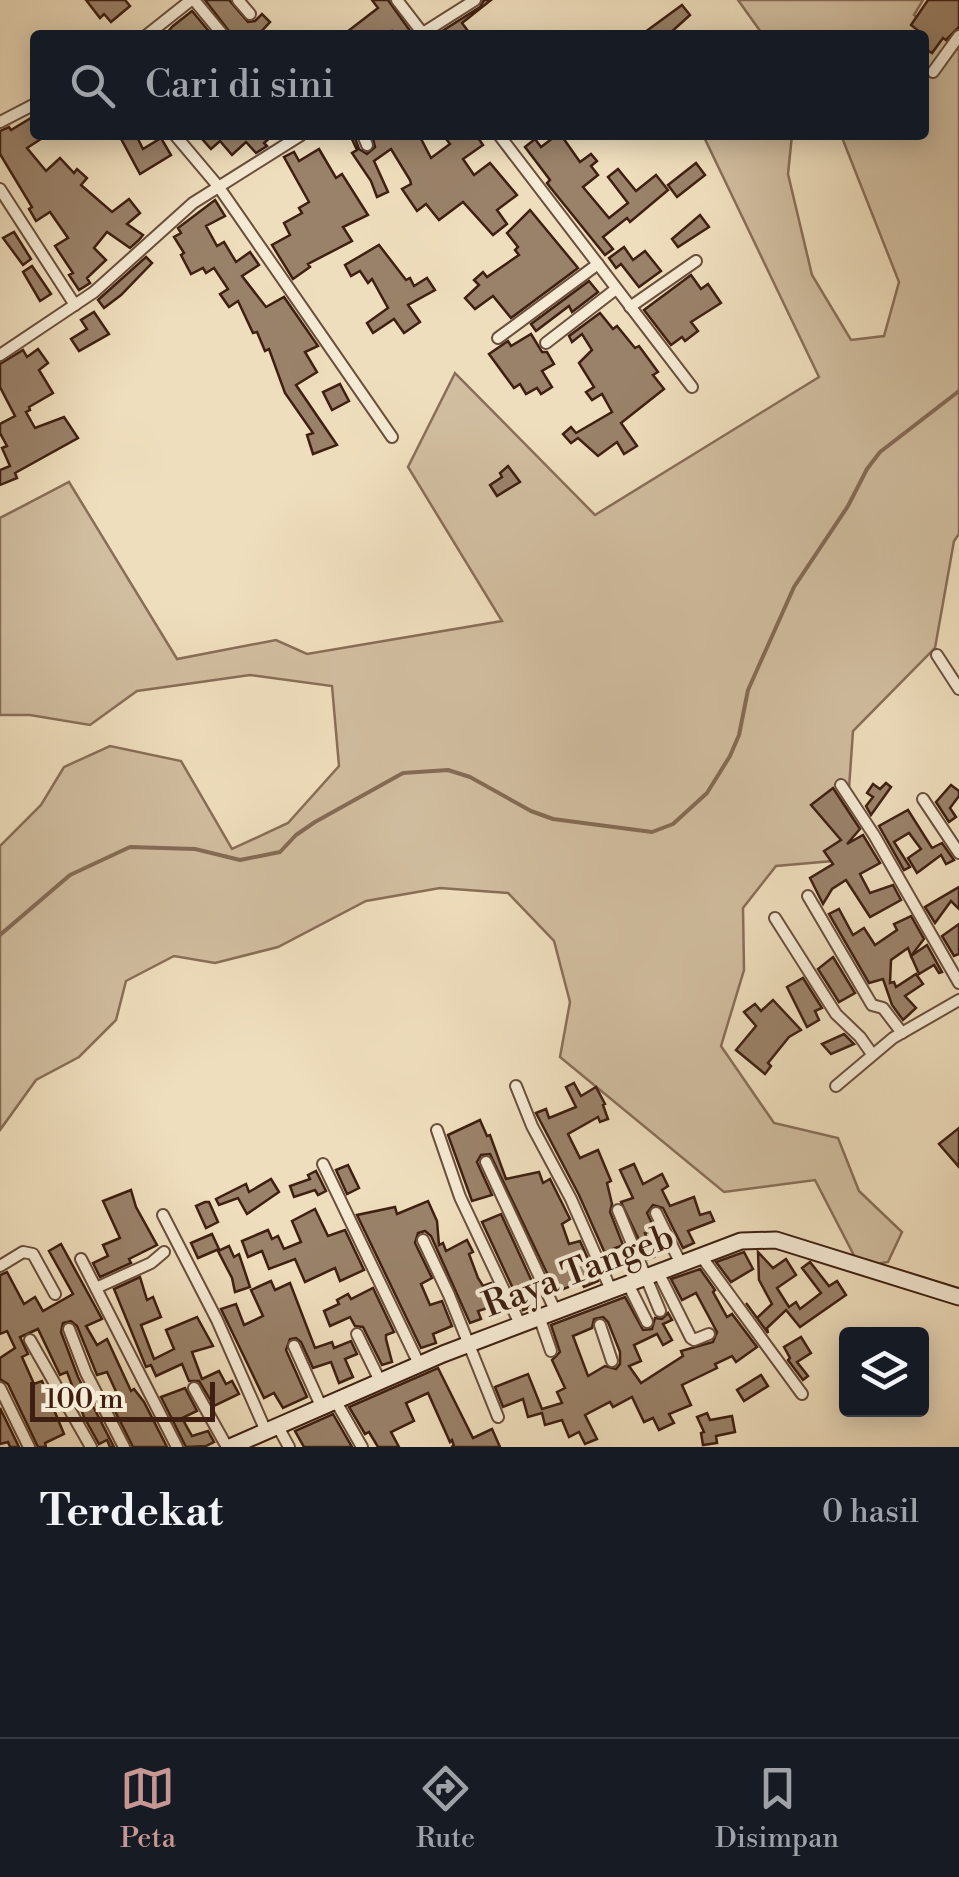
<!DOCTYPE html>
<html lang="id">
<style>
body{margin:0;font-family:"Libre Bodoni",serif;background:#20242c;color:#f1f3f6}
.controls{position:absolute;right:30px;bottom:30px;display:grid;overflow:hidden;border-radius:10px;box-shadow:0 5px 25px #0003}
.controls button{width:90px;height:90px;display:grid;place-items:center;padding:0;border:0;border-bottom:2px solid #363941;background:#171b24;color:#f1f3f6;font:50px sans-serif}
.scale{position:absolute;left:30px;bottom:25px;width:185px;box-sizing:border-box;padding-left:10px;border:5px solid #3e1f11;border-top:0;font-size:28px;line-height:35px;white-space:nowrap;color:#3e1f11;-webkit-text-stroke:8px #f5ead4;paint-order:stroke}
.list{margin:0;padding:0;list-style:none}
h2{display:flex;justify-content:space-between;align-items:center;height:130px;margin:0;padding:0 40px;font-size:42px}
h2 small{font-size:32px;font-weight:400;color:#9ea1a6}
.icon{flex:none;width:55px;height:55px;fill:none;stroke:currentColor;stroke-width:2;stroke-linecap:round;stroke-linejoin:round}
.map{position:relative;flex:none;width:959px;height:1447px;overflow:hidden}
.search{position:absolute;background:#171b24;box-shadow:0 5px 25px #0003;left:30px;right:30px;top:30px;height:110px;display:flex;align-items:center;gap:25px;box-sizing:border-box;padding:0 35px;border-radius:10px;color:#9ea1a6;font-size:38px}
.sheet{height:290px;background:#171b24}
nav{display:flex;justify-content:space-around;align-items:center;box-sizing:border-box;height:140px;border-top:2px solid #363941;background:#171b24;font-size:28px;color:#9ea1a6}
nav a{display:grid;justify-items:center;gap:5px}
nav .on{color:#c59692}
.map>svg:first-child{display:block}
.green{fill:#d1bea0;stroke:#886e58;stroke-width:2.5}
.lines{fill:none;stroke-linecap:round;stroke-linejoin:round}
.stream{stroke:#846b55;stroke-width:4}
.building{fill:#9a826a;stroke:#3e1f11;stroke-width:2.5;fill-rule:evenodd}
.street-casing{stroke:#6a4f3c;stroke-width:14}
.secondary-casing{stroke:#3e1f11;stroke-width:19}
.street{stroke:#f5ead4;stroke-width:10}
.secondary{stroke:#f5ead4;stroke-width:15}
.labels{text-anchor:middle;stroke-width:8;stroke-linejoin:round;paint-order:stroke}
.street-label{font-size:35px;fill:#3e1f11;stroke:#f5ead4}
</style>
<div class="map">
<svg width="959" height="1447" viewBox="0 0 959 1447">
<rect width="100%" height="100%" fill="#efdebd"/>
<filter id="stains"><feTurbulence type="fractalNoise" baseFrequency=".002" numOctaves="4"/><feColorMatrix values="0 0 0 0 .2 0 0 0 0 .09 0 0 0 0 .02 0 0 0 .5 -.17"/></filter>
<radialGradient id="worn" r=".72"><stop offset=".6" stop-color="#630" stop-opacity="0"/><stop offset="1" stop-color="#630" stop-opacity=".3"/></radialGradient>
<path class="green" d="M738,0H923L914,15L959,50V534L954,541L935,648L853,731L844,860L776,866L743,908L744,970L721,1046L774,1123L838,1138L859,1191L902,1232L888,1262L860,1267L815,1180L724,1192L560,1057L570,1002L554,941L508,893L440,888L366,901L278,947L215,963L174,956L126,981L116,1020L79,1057L36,1080L0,1130V846L41,805L64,767L110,746L181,761L232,849L288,823L339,766L332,686L250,675L137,691L90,725L30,715H0V518L69,482L177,659L276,640L307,654L502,621L408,467L455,373L595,515L819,377L703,135H792L788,174L812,275L851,340L884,336L899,282L841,135H924V35H763Z"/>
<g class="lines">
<path class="stream" d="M0,935L70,875L130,847L195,849L240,860L280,852L296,835L315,822L403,773L448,770L470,777L531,811L553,819L652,832L673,824L707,793L730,756L739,735L748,690L794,587L848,506L867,469L880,452L959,391"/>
</g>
<g class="building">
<path d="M86,0H125L130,6L111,22L104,14L100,18Z"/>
<path d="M205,0H229L248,22L255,21L262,14L270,22L258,35H232Z"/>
<path d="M372,0H388L413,35H395L392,31L387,35H343L378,8Z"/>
<path d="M484,0H491L462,23L471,35H436L480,7Z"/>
<path d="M928,0H959V27L946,40L943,38L932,53L924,48V35L911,25Z"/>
<path d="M682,5L690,15L668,35H641Z"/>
<path d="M192,11L212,35H165L173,26Z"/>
<path d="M31,118L35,135H47L27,148L46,171L60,158L74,173L77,169L87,178L81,185L112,212L129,199L140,213L127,224L143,235L139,240L130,248L107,232L94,248L106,260L87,278L90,283L79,290L69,275L73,273L55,246L68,238L50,212L36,221L29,209L32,207L0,154V131L9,127L11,130Z"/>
<path d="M119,135H136L143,149L161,138L171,155L140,174Z"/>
<path d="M208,135H273L264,143L267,146L256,153L246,142L232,155L220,141L211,149L203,140Z"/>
<path d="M350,135H354L359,149L367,154L375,147L372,135H419L431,158L450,144L447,140L454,135H476L483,145L463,159L474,175L490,163L517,195L497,210L507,224L493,235L463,202L439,220L426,204L417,211L402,189L411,184L410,180L391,149L374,161L388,192L377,197L371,181L352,153L357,150Z"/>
<path d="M557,135H561L580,162L591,154L597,161L591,166L598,175L583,187L609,218L628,203L608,177L618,169L636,191L656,175L668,190L630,222L627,218L603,237L613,249L605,255L550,187L547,183L550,180L525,147L535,139L541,147Z"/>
<path d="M319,149L336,178L342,174L368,215L343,227L352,241L308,264L310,267L293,279L272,245L290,235L284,223L302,213L299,208L309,202L284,157L294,152L299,161Z"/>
<path d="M696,163L705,175L677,197L668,185Z"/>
<path d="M215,200L225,216L206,226L217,246L224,242L236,262L250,252L259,265L242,276L266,307L284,297L318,346L305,352L317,372L296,385L337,445L313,454L307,435L313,433L285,393L269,349L265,351L257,332L253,333L238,301L229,307L220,294L228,289L214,268L206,273L203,268L191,274L181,255L184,253L174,237L181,233L178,228Z"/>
<path d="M530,210L578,268L511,318L493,296L475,309L465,298L479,285L474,280L483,272L487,277L519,255L515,250L518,247L507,233Z"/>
<path d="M700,215L709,227L678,247L672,239Z"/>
<path d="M14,232L31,259L23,265L3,238Z"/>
<path d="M379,245L406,280L410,278L414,286L427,278L435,290L408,305L420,322L404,333L394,319L373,333L367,323L388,308L372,279L368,283L360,271L351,276L345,265Z"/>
<path d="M624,247L633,260L645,251L661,271L639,287L621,264L616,268L609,258Z"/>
<path d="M146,257L152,263L121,295L104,308L98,300Z"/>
<path d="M32,266L51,294L40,301L23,272Z"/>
<path d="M691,275L701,289L708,284L721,303L691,322L698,331L685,341L682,337L671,345L644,310Z"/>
<path d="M589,281L598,292L572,312L569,306L536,331L531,324Z"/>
<path d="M94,312L109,334L79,351L71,339L87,329L81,320Z"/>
<path d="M600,313L613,329L617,326L635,348L639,346L658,372L653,375L664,389L621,423L637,446L624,454L617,442L598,456L578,438L571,443L563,434L571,427L576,433L612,412L602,394L592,400L586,392L594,387L579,363L592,350L582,334L572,342L569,336Z"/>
<path d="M531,334L542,352H547L554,364L542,371L552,387L541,394L537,388L526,394L520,384L514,388L489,354L508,341L511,346Z"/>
<path d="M38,349L48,363L39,370L53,393L29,407L30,410L26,412L35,428L64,417L78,438L15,473L17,478L0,485V470L10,466L2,448L7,446L0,433V424L15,416L0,387V364L23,350L27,357Z"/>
<path d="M340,384L349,401L332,410L323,392Z"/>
<path d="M508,466L520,482L497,496L490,485L502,477L500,473Z"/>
<path d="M886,783L891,787L871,815L866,806L873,797L867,793L873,784L880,789Z"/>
<path d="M951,785L959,791V796L950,808L956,817L949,822L936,802Z"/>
<path d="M833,788L860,829L847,844L863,835L880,863L860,874L870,893L893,885L901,900L870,917L846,880L832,889L823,904L810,878L833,864L824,851L841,840L811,805Z"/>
<path d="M908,810L932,848L942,843L954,860L946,864L941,855L917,873L908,858L921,849L909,833L894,842L910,867L904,870L879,826Z"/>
<path d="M959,887V909L951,901L935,923L925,907Z"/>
<path d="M839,909L853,935L864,928L875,945L897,930L894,924L911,916L924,939L911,956L908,948L891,960L890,983L894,982L896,987L916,974L923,984L905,996L916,1008L903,1020L892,1005L883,979L869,983L829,914Z"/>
<path d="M959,924V954L954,956L942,936Z"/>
<path d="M927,945L942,972L939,973L934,965L919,974L911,956Z"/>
<path d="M833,957L855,993L839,1002L818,969Z"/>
<path d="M803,978L822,1008L815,1011L819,1020L807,1027L787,987Z"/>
<path d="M773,1000L801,1030L789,1037L768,1063L771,1066L765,1074L736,1050L756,1026L744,1012L755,1004L761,1011Z"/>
<path d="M844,1034L854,1044L831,1054L822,1044Z"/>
<path d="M574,1083L581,1096L596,1087L605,1104L603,1105L608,1119L600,1122L598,1117L568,1134L580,1158L598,1150L611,1181L607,1183L612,1204L610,1212L623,1245L613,1249L616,1258L608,1260L579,1195L536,1113L546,1109L549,1118L576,1107L566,1087Z"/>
<path d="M480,1120L487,1136L490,1135L506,1179L539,1172L543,1183L550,1179L570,1219L562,1224L569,1244L580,1241L598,1281L584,1287L581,1282L556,1292L490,1154L481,1155L477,1162L492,1195L472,1201L448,1135Z"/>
<path d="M959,1128V1167L939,1144Z"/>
<path d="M634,1164L643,1184L662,1174L668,1186L662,1190L670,1206L694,1197L700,1215L710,1212L714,1221L688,1231L694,1243L683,1248L663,1208L653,1205L647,1213L655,1230L645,1233L654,1257L648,1259L621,1202L633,1198L620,1170Z"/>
<path d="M348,1165L359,1188L347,1194L336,1170Z"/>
<path d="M316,1171L326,1191L318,1195L315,1190L294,1197L290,1186L310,1179L308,1175Z"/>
<path d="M271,1179L279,1192L247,1214L238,1198L219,1205L216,1199L246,1184L249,1192Z"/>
<path d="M131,1190L136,1207L157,1245L129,1259L131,1263L100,1277L93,1263L108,1256L103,1245L120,1238L103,1201Z"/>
<path d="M428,1201L437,1221L439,1245L443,1243L446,1251L467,1240L473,1252L469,1254L478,1278L483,1286L491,1283L503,1308L499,1310L497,1305L478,1311L481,1319L470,1323L431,1236L425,1231L418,1233L415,1243L432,1278L421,1284L430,1305L442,1301L452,1326L433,1334L436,1343L421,1348L357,1215L395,1207L397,1214Z"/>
<path d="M205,1202H209L218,1222L206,1228L196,1206Z"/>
<path d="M315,1209L328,1236L345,1230L364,1270L340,1281L335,1268L305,1282L295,1259L269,1269L262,1251L248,1257L242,1241L268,1230L272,1239L278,1236L284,1249L301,1242L292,1221Z"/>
<path d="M501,1214L534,1286L522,1291L530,1307L523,1310L482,1222Z"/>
<path d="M212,1234L219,1249L198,1258L191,1243Z"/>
<path d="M61,1244L102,1319L86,1326L97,1345L107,1339L131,1391L134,1389L144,1402L167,1447H133L111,1403L119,1398L107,1372L97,1375L77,1326L71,1321L63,1323L61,1332L78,1377L114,1447H110L107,1440L99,1444L84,1417L67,1372L60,1375L38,1329L20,1337L28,1354L22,1357L34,1384L42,1381L64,1434L45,1443L46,1447H38L8,1384L0,1379V1358L15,1348L7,1331L0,1334V1275L7,1272L24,1304L35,1297L43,1311L73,1294L49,1251Z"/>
<path d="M229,1246L234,1257L239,1254L250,1287L235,1292L232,1278L218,1251Z"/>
<path d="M744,1252L753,1269L731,1282L716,1262Z"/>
<path d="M758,1252L773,1268L786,1259L796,1275L777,1288L789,1307L796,1302L800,1309L821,1293L802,1268L810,1262L829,1286L837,1281L846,1295L800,1327L786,1310L767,1328L768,1333L746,1303L757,1318L772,1304L759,1280Z"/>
<path d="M700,1269L715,1290L713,1292L727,1317L732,1314L757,1347L736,1362L732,1356L715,1364L717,1368L682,1385L691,1405L669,1414L674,1423L659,1430L653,1418L644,1422L632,1397L613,1407L610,1402L585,1415L597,1439L585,1444L579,1432L569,1437L562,1420L545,1425L542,1413L528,1417L523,1399L503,1407L495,1387L528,1374L542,1409L562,1403L557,1392L565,1388L552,1360L560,1352L551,1325L625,1297L643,1330L652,1329L655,1318L662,1319L668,1313L672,1320L663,1324L672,1340L663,1345L657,1334L634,1345L641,1361L629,1366L641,1383L683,1356L681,1351L713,1342L717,1332L696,1293L682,1300L671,1279ZM603,1317L608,1322L620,1352V1364L616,1369L605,1366L588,1376L573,1336L592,1328L594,1319Z"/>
<path d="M140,1277L147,1300L153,1297L161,1317L141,1325L154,1359L174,1349L166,1330L197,1317L213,1346L192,1352L202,1379L219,1371L226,1384L232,1381L239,1394L214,1406L199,1381H189L182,1364L156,1376L151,1365L146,1367L114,1289Z"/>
<path d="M271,1281L275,1290L290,1283L315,1348L332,1342L334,1348L351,1341L357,1354L345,1359L353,1377L339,1383L331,1362L313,1368L301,1342L296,1338L290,1339L286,1350L307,1397L283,1408L274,1393L264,1398L221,1309L236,1304L244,1325L263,1316L251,1290Z"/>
<path d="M373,1288L394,1332L386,1335V1339L392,1362L382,1365L363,1327L355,1326L350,1317L330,1326L324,1311L339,1304L337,1300L348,1294L351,1299Z"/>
<path d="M801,1337L811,1353L797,1362L808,1376L803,1380L788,1360L790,1358L784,1347Z"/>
<path d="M438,1368L473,1438L492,1429L500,1447H451L454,1446L452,1440L450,1442L428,1393L406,1403L414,1421L391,1432L399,1447H378L369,1432L365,1434L349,1407Z"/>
<path d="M761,1375L768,1386L744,1401L737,1390Z"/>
<path d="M185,1388L197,1411L182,1418L192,1436L208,1431L214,1442L206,1446L186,1447L161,1397Z"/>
<path d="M0,1408L19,1447H10L8,1442L0,1444Z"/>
<path d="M707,1413L710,1420L732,1416L735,1432L716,1436L717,1443L703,1445L701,1433L704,1432L697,1417Z"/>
<path d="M333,1414L352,1447H304L295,1431Z"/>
</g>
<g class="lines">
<g class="street-casing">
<g id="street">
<path d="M194,0L223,35"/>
<path d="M238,0L250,14"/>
<path d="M397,0L424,35"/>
<path d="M423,33L475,0"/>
<path d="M147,35L191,0"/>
<path d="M933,72L959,36"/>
<path d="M0,122L35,104"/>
<path d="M175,135L218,186L392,437"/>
<path d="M363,135L367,145"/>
<path d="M499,135L692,387"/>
<path d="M0,189L75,305"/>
<path d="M630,307L696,261"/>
<path d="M498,338L598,264"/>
<path d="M546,343L616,289"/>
<path d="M0,355L94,292L193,203L301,135"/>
<path d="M937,655L959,689"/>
<path d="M841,785L874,835L959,983"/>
<path d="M923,799L959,853"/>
<path d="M808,896L872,1005L883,1008L902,1033"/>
<path d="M775,918L836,1014L860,1037L872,1054"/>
<path d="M516,1086L532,1126L571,1199L611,1290"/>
<path d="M836,1086L893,1038L959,1000"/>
<path d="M437,1130L460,1197L520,1324"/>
<path d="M486,1162L555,1310"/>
<path d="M323,1164L419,1364"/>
<path d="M618,1210L660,1311"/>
<path d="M656,1213L681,1264"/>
<path d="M163,1215L217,1320L265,1429"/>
<path d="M423,1240L449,1295L498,1417"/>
<path d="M701,1256L802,1394"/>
<path d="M81,1259L177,1447"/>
<path d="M0,1266L23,1252L33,1254L55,1294"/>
<path d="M658,1272L691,1338L694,1340L709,1334"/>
<path d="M628,1284L647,1322"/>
<path d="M96,1288L151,1263L164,1252"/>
<path d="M542,1325L551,1351"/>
<path d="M600,1325L612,1361"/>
<path d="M69,1329L86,1373L124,1447"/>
<path d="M357,1334L380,1381"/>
<path d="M30,1340L91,1447"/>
<path d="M294,1346L321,1406"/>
<path d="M0,1388L29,1447"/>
<path d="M194,1388L227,1447"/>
<path d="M335,1400L362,1447"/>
<path d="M277,1425L289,1447"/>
</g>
</g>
<g class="secondary-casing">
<path id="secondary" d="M230,1447L443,1354L741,1241L776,1240L959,1297"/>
</g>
<use href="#street" class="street"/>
<use href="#secondary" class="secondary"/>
</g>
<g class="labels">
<g class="street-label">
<text transform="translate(578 1270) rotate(-21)" y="12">Raya Tangeb</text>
</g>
</g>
<rect width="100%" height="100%" filter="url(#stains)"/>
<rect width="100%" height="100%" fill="url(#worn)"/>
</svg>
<div class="controls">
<button><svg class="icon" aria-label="layers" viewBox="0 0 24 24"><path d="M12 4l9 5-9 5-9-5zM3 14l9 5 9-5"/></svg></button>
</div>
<div class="scale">100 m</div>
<div class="search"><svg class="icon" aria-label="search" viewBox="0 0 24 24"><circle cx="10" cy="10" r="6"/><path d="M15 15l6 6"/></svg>Cari di sini</div>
</div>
<section class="sheet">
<h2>Terdekat<small>0 hasil</small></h2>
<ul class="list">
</ul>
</section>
<nav>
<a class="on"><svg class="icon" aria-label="map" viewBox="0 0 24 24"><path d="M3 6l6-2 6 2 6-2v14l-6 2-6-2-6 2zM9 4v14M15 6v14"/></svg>Peta</a>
<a><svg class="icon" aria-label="directions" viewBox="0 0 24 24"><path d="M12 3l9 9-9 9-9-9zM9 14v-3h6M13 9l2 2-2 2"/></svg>Rute</a>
<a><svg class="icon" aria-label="saved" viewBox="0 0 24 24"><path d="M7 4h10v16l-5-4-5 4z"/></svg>Disimpan</a>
</nav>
